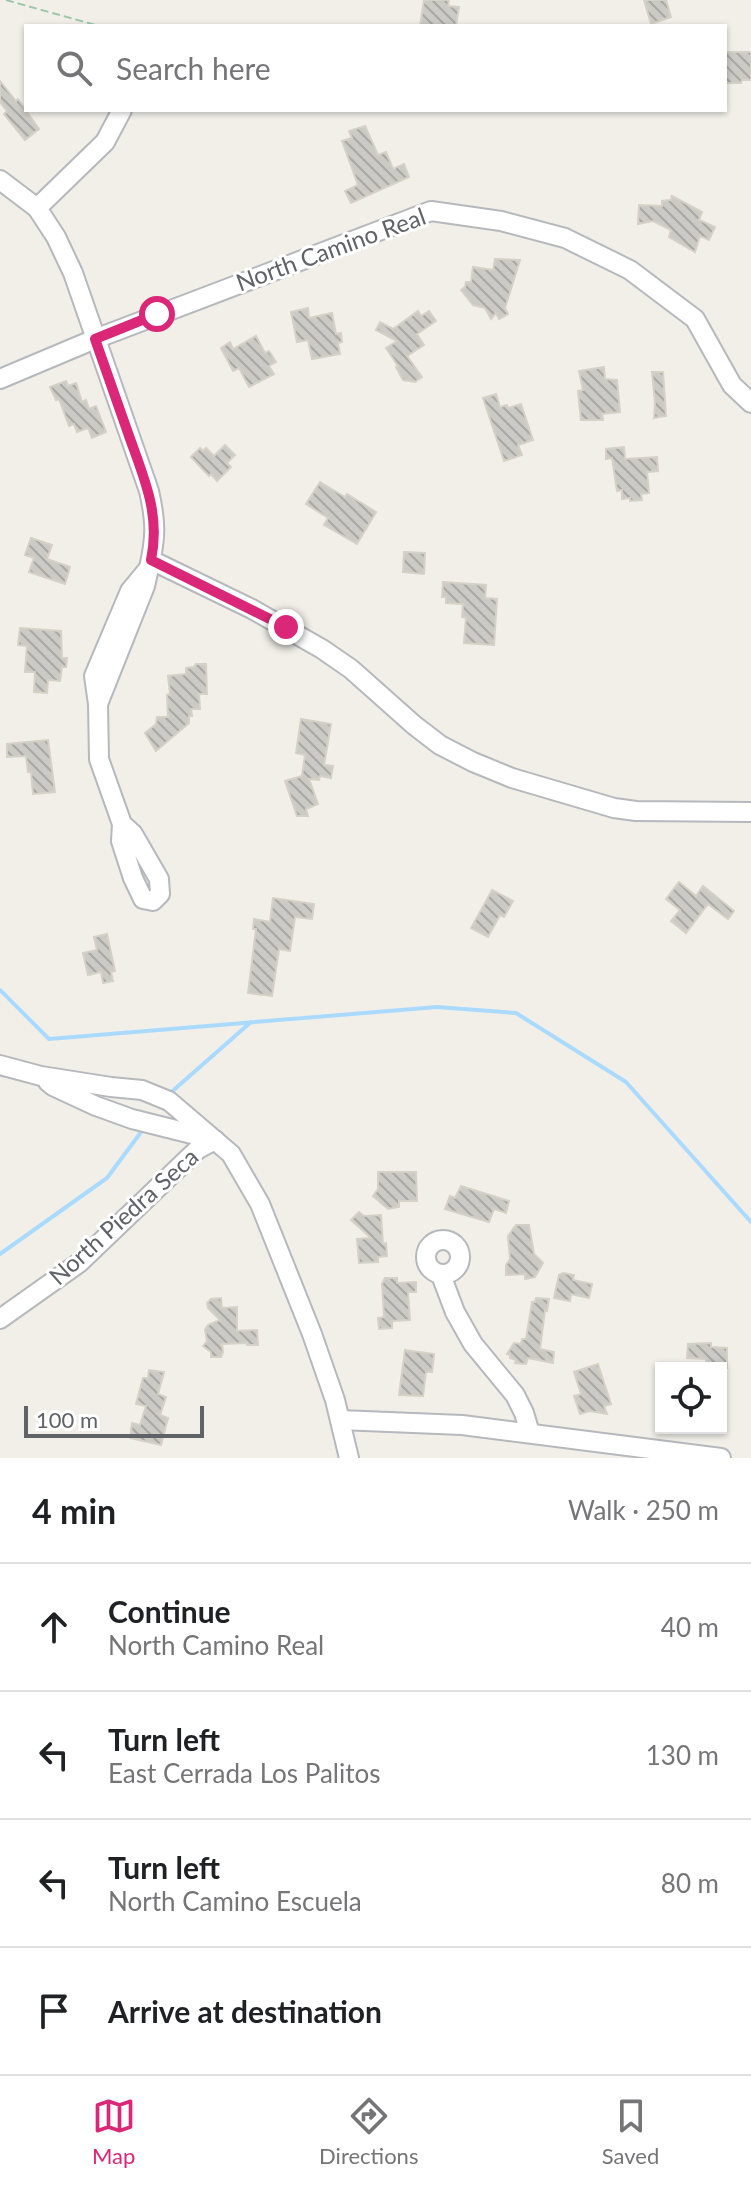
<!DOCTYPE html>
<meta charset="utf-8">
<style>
body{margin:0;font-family:Lato,sans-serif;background:#f6f6f6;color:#202124}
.controls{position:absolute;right:24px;bottom:24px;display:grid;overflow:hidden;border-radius:0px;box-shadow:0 2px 6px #0004}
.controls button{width:72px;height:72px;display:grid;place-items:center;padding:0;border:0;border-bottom:2px solid #e0e0e0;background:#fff;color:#202124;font:40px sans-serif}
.scale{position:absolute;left:24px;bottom:20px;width:180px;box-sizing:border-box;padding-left:8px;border:4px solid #5f6368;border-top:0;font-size:22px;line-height:28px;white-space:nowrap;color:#5f6368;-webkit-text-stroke:6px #fff;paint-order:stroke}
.stop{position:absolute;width:24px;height:24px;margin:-18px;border:6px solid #db2777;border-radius:50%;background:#fff}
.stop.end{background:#db2777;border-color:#fff;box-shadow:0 2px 8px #0008}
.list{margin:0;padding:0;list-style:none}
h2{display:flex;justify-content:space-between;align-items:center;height:104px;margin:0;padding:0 32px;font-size:34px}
h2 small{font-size:26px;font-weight:400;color:#757577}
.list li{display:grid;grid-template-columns:52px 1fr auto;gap:24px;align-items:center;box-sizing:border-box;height:128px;padding:0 32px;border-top:2px solid #e0e0e0}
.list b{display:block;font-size:30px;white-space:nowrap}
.list p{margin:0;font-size:26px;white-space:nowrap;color:#757577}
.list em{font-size:26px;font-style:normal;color:#757577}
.icon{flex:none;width:44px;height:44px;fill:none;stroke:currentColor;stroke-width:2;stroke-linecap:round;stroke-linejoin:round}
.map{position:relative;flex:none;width:751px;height:1458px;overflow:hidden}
.search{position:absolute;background:#fff;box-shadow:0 2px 6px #0004;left:24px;right:24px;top:24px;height:88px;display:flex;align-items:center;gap:20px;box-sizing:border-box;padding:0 28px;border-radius:0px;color:#757577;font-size:30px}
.sheet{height:616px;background:#fff}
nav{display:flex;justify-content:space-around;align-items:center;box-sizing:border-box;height:112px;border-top:2px solid #e0e0e0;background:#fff;font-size:22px;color:#757577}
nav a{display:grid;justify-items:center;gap:4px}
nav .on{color:#db2777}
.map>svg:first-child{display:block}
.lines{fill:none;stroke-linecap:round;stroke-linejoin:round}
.stream{stroke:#aadaff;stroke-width:4}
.building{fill:url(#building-back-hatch);stroke:#d6d1c6;stroke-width:2}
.minor-casing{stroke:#b5b8bc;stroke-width:22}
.path{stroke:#9cc7a9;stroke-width:2;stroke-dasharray:8 4;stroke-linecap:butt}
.minor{stroke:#fff;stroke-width:18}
.route{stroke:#db2777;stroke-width:10}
.labels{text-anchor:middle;stroke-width:6;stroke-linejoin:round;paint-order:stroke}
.street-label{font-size:24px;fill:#5f6368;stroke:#fff}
</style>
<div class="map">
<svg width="751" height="1458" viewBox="0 0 751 1458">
<defs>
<pattern id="building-back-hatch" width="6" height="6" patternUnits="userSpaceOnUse" patternTransform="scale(2)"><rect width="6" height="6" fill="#cccac5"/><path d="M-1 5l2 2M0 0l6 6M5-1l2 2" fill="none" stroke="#a9a8a4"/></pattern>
</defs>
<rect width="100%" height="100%" fill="#f1efe8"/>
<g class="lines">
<g class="stream">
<path d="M0,990L49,1039L437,1007L516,1013L626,1082L751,1222"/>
<path d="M168,1095L251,1022"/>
<path d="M0,1254L107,1178L144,1128"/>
</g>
</g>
<g class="building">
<path d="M424,0H449L448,6L459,7L456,26H420Z"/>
<path d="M644,0H666L671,17L651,24Z"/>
<path d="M725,52H751V80H742L741,83H725Z"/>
<path d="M0,81L16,101L18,99L39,129L25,140L4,114L7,111L0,102Z"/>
<path d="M365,126L378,155L386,152L393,169L404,164L409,177L351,203L345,191L358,185L342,141L352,138L349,131Z"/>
<path d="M672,196L702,212L699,220L715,227L709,240L700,236L695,252L669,237L671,230L653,221L638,224L639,205L662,206V201L671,200Z"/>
<path d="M495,259L520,260L505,308L508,314L499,319L496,313L491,319L485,308L473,305L461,290L465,287L466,282H471L473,267L493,270Z"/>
<path d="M308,308L309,318L332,313L336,334L341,333L342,342L338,343L340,354L312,359L308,340L297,342L291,312Z"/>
<path d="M418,311L421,316L429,311L436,321L417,334L424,345L407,356L422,377L415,382L403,380L396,367L398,366L386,348L397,341L376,330L380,322L393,329Z"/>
<path d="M256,336L265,353L269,351L276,362L269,366L274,374L249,387L239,368L233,371L221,348L230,342L233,349Z"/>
<path d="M604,367L605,379L617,380L620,412L602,414L603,420H581L578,391L583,390L579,371Z"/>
<path d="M652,372H663L666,416L654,418L655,403Z"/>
<path d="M66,381L68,386L76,383L82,402L86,400L89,409L96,406L106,432L92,438L88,428L77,432L74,424L69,426L59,399L56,400L50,387Z"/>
<path d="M496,394L500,407L507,405L508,408L521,404L533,440L518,445L522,455L504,461L483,398Z"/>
<path d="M225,445L235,455L227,463L231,467L217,481L211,474L209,476L191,457L200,448L203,451L206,448L214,456Z"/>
<path d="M624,447L625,459L657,457L658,471L647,472L649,493L641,494L642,500L630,501V498L622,499V490L617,491L612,458L606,459V449Z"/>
<path d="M320,482L345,497L347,494L376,512L357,544L324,525L328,518L306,504Z"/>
<path d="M31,538L52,545L47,559L70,567L65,584L29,572L34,558L25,555Z"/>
<path d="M404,552L425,553L424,574L403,572Z"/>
<path d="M443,582L486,585L485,598L497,599L494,645L464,643L466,618L462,617L463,604L446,603V597H442Z"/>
<path d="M20,628L61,631L62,658H67L66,667H62L60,681L48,680L47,693L34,692L35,672H25L27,646L18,645Z"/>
<path d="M196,664H206L207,694H199L200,709H191L192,716H189V723L156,751L145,733L156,724L157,717H168L167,695L170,694L168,676L186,674V668L194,667Z"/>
<path d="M301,719L331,724L324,765L333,766L331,778L320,776L319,780L309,779L318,804L306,809L308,816H297L285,781L302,776L305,755L296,753Z"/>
<path d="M48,740L55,792L33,794L31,772H28L26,756L7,757V744Z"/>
<path d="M679,882L696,896L703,886L734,911L728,919L708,904L686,933L671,921L680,910L666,899Z"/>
<path d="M492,890L513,901L504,917L500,915L488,937L471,928Z"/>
<path d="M273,898L314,904L312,919L295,917L290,951L279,949L272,996L248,993L256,929H253L254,919L270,922Z"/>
<path d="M107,934L115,971L111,972L113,981L103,983L101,972L88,975L83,953L97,950L94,937Z"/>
<path d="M378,1172H416L417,1201H399V1207L388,1209L373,1196L378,1189Z"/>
<path d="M461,1186L509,1201L506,1213L494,1209L489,1222L445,1209L450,1196L455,1198Z"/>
<path d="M359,1212L364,1216L381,1215L383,1244L386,1243L387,1256L378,1257V1262L359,1263L357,1239L371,1238L351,1220Z"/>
<path d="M516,1225H529L534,1254L543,1263L535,1277L525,1279V1274L506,1275V1265L510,1259L508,1236Z"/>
<path d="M563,1273L574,1275L573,1280L592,1284L589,1298L571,1294L570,1301L554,1298L559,1275Z"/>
<path d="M385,1278H397V1283L416,1282V1292H408L410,1320L392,1321V1328L379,1329L378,1318L384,1317L382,1284Z"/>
<path d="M221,1298L222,1308L237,1307V1331L257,1330L258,1345H247V1343L222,1344L223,1352L221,1357H211V1352L203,1346L207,1341L205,1330L208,1325L220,1320L208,1308L207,1303L211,1299Z"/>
<path d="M536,1298L549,1299L547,1311L545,1310L540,1349L554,1352L553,1363L528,1358L526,1364L515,1363L516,1360L510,1358V1355L507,1354L514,1343L521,1344L522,1339H526L532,1302H535Z"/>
<path d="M711,1343V1347L727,1348V1368H706V1359L687,1358L688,1344Z"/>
<path d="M405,1350L434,1354L432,1372H426L423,1396L399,1395Z"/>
<path d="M598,1364L611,1404L604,1406L607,1414L590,1411L580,1414L574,1396L581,1394L574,1372Z"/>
<path d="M149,1370L164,1372L158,1394L166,1397L160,1415L168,1418L161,1445L130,1438L132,1423L140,1425L146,1406L136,1404L143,1378H148Z"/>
</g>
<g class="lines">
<g class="minor-casing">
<g id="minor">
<path d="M0,180L37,208L56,237L73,273L149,491C156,522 156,537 149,568"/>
<path d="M37,208L105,142L122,110"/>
<path d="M0,379L95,339L431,211L501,221L565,238L630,270L695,319L732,385L751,403"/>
<path d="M151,560L252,609L322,649L351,669L414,725L440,745L473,762L512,778L614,808L636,811L751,812"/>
<path d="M98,704L145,586L149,568L130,591L94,676L98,704L99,759L122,824L121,841L133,878L143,899L153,901L160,894L159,879L133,834L122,824"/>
<path d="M0,1065L41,1076L111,1087L142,1090L169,1101L231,1154L260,1204L312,1334L335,1400L349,1458"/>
<path d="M48,1082L53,1086L96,1106L132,1119L208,1138"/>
<circle cx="443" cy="1257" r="17"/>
<path d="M441,1275L455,1312L473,1344L515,1395L524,1413L530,1433"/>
<path d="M0,1319L79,1263L198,1149L215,1140"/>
<path d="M340,1420L462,1425L721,1458"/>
</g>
</g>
<path class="path" d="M6,0L99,26"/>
<use href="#minor" class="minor"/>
</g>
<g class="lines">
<path class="route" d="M157,314L95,339C106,370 117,401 128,433C143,476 161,513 151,560L286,627"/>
</g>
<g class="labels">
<g class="street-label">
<text transform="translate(331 250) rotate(-20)" y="8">North Camino Real</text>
<text transform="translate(124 1217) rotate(-42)" y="8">North Piedra Seca</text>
</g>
</g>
</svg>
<div class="controls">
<button><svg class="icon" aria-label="locate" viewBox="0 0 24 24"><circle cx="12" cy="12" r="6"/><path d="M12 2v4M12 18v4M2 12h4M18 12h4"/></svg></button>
</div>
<div class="scale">100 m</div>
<div class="stop" style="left:157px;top:314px"></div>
<div class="stop end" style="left:286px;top:627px"></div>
<div class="search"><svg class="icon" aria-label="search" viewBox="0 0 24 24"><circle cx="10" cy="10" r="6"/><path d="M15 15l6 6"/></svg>Search here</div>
</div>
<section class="sheet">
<h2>4 min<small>Walk · 250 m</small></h2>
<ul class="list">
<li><svg class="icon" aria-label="ahead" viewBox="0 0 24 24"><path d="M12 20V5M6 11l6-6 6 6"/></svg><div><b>Continue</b><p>North Camino Real</p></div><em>40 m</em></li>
<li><svg class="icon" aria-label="left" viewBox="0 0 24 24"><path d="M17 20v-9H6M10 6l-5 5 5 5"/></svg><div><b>Turn left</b><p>East Cerrada Los Palitos</p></div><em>130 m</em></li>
<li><svg class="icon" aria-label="left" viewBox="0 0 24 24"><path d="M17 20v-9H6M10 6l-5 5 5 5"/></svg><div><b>Turn left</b><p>North Camino Escuela</p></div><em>80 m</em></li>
<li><svg class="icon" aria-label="arrive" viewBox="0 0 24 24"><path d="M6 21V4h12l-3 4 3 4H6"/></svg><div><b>Arrive at destination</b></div></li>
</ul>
</section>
<nav>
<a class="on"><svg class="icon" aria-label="map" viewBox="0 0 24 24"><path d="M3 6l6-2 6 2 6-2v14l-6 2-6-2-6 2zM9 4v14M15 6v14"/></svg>Map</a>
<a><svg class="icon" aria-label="directions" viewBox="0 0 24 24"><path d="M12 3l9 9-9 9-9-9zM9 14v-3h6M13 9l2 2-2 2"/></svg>Directions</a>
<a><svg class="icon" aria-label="saved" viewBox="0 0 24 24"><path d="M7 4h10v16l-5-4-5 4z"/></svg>Saved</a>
</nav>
